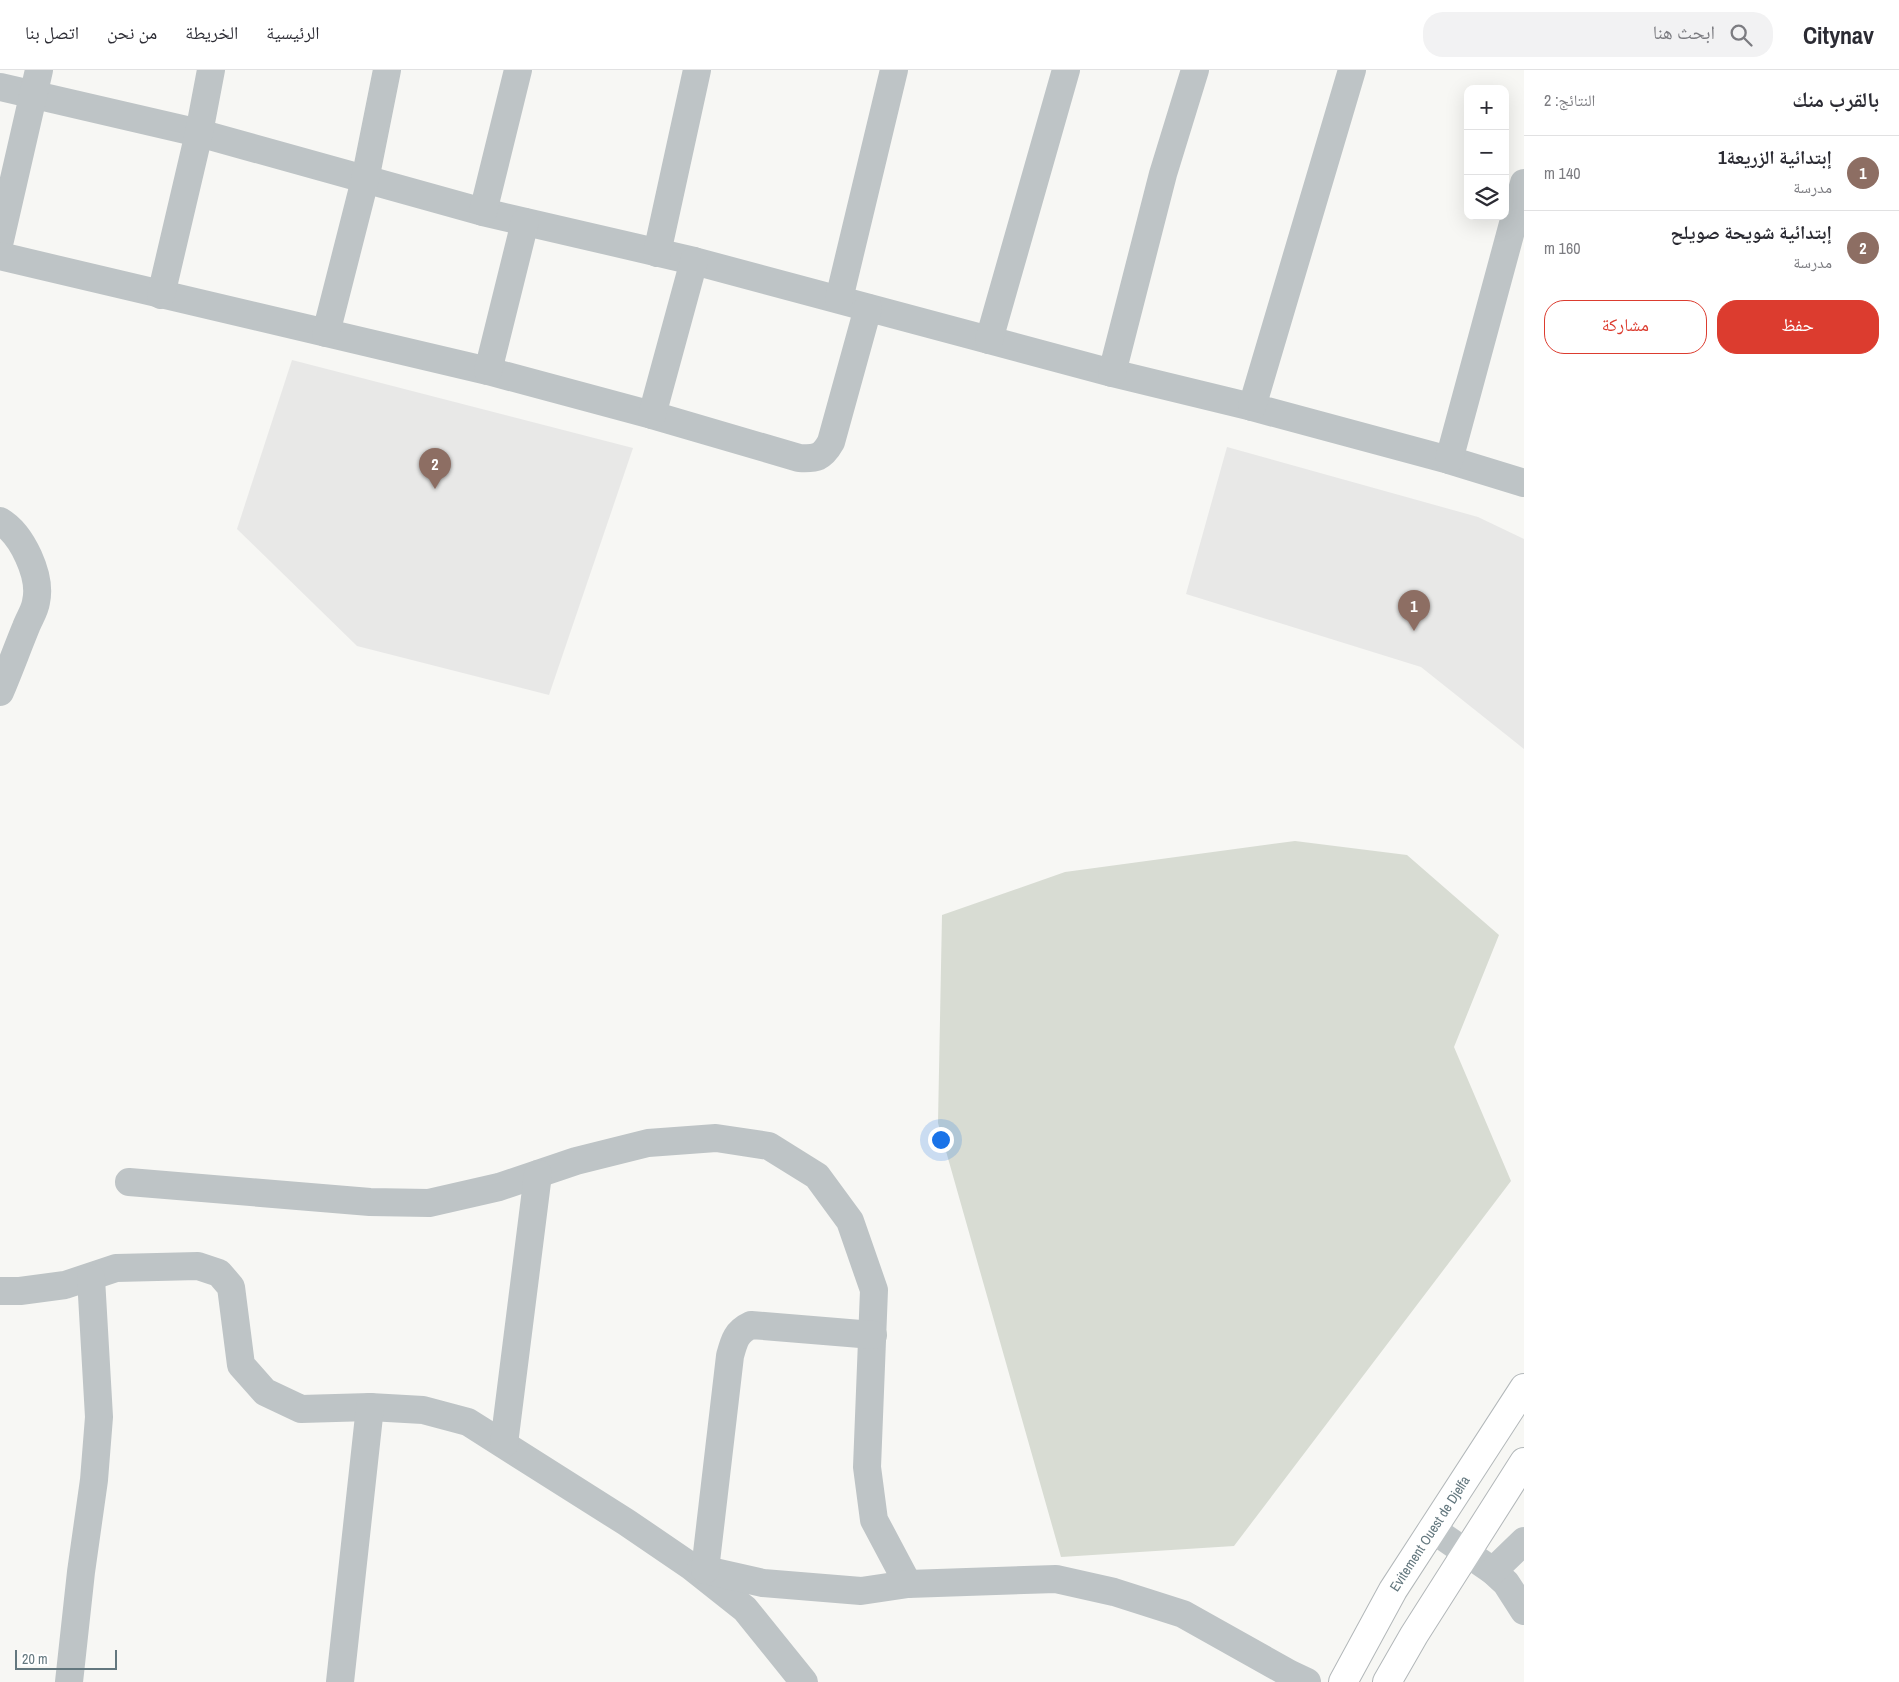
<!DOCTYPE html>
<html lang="ar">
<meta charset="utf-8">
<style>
body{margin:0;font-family:"Archivo Narrow","Noto Naskh Arabic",sans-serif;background:#f2f2f3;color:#2b2b33;direction:rtl}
.controls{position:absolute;right:15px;top:15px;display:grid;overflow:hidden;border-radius:10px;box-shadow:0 5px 20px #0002}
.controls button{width:45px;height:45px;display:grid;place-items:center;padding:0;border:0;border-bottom:1px solid #e1e1e2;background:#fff;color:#2b2b33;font:25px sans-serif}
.scale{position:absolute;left:15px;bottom:12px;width:102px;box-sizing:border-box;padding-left:5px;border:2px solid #63777e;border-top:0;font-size:14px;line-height:18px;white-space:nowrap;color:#63777e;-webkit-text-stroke:4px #fff;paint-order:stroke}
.you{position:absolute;left:940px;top:1069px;width:18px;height:18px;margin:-12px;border:4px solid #fff;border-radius:50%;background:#1a73e8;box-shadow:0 0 0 8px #1a73e833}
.badge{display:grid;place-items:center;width:32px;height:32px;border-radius:50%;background:#dc3c2f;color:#fff;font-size:16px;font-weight:700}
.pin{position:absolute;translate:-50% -41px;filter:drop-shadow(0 1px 2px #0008)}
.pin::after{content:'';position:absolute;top:26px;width:18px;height:15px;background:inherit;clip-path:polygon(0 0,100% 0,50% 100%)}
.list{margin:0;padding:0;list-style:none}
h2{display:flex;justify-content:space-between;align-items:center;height:65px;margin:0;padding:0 20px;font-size:21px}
h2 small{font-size:16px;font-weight:400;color:#7c7c81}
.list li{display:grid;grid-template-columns:32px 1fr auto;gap:15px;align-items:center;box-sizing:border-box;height:75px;padding:0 20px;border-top:1px solid #e1e1e2}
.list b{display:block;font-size:19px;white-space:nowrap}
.list p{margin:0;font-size:16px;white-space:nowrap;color:#7c7c81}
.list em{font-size:16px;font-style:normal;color:#7c7c81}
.actions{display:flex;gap:10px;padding:15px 20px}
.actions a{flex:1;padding:11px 0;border:1px solid #dc3c2f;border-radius:20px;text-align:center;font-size:18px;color:#dc3c2f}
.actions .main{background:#dc3c2f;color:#fff}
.icon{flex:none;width:28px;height:28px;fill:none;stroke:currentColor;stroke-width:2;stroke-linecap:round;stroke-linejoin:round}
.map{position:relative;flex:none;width:1524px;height:1612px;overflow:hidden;direction:ltr}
header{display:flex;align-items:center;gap:30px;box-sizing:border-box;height:70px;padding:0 25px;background:#fff;border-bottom:1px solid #e1e1e2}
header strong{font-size:24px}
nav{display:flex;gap:28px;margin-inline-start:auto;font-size:18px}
.search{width:350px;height:45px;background:#f2f2f3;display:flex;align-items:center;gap:12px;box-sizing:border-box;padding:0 18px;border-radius:20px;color:#7c7c81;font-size:19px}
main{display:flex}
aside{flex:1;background:#fff}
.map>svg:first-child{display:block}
.built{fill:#e8e8e7}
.green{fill:#d8dcd3}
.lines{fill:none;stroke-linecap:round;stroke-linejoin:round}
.highway-casing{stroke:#b2b7b9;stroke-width:30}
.street{stroke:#bec4c6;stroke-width:28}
.highway{stroke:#fff;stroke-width:28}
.labels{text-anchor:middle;stroke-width:5;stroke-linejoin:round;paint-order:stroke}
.street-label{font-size:14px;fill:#63777e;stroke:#fff}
</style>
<header>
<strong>Citynav</strong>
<div class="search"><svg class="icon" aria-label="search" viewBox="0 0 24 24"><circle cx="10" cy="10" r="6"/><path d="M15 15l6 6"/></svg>ابحث هنا</div>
<nav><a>الرئيسية</a><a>الخريطة</a><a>من نحن</a><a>اتصل بنا</a></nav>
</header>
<main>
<aside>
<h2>بالقرب منك<small>النتائج: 2</small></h2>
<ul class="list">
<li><span class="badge" style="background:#8d6e63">1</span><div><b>إبتدائية الزريعة1</b><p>مدرسة</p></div><em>140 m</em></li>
<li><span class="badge" style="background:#8d6e63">2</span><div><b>إبتدائية شويحة صويلح</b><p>مدرسة</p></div><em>160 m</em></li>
</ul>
<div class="actions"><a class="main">حفظ</a><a>مشاركة</a></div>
</aside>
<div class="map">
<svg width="1524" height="1612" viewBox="0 0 1524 1612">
<rect width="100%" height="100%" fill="#f7f7f4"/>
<g class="built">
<path d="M292,290L633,378L549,625L357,576L237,459Z"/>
<path d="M1227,377L1478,447L1524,469V679L1421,597L1186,524Z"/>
</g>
<path class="green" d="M1295,771L1407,785L1499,865L1454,977L1511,1111L1234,1476L1061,1487L938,1053L942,845L1065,802Z"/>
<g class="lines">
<g class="highway-casing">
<g id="highway">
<path id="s1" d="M1343,1612L1393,1520L1524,1318"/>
<path d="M1387,1612L1414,1565L1524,1392"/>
</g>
</g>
<g class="street">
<path d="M0,17L199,63L483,142L694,191L1112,303L1252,337L1449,390L1524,413"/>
<path d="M483,142L518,0"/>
<path d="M0,170L39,0"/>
<path d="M657,183L697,0"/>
<path d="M0,186L488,301L652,345L799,388C816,389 822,388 831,372L868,238"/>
<path d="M161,225L199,63L211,0"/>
<path d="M839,229L894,0"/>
<path d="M326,263L365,110L387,0"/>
<path d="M989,270L1066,0"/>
<path d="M488,301L525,152"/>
<path d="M1112,303L1163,104L1195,0"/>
<path d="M1252,337L1352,0"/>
<path d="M652,345L694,191"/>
<path d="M1449,390L1524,113"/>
<path d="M0,451C22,464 42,506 36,532C35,540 29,549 26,557C17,579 9,601 0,622"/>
<path d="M129,1112L370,1132L429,1133L499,1117L576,1091L648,1073L716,1068L769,1076L817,1106L850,1151L874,1220L867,1397L874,1450L908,1514"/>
<path d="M0,1221H20L65,1215L116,1198L198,1196L219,1203L231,1217L241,1295L265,1322L301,1339L370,1337L423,1340L468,1352L626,1452L692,1497L745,1539L804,1612"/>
<path d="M504,1374L538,1104"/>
<path d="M1432,1459L1493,1501L1506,1513L1524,1541"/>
<path d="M701,1499L763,1513L861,1521L908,1514L1056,1509L1114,1522L1183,1544L1290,1604L1307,1612"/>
<path d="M705,1500L730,1286C734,1271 736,1262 751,1255L873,1265"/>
<path d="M1493,1501L1524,1471"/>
<path d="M69,1612L81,1502L94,1410L99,1347L91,1208"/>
<path d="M340,1612L370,1337"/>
</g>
<use href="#highway" class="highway"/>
</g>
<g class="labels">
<g class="street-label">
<text dy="5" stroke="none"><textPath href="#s1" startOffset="172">Evitement Ouest de Djelfa</textPath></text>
</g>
</g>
</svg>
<div class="controls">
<button>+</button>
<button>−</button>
<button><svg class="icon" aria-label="layers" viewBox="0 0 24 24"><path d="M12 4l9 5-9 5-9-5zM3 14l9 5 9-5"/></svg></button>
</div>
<div class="scale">20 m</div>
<div class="you"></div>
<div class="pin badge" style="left:1414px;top:561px;background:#8d6e63">1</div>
<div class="pin badge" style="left:435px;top:419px;background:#8d6e63">2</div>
</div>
</main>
